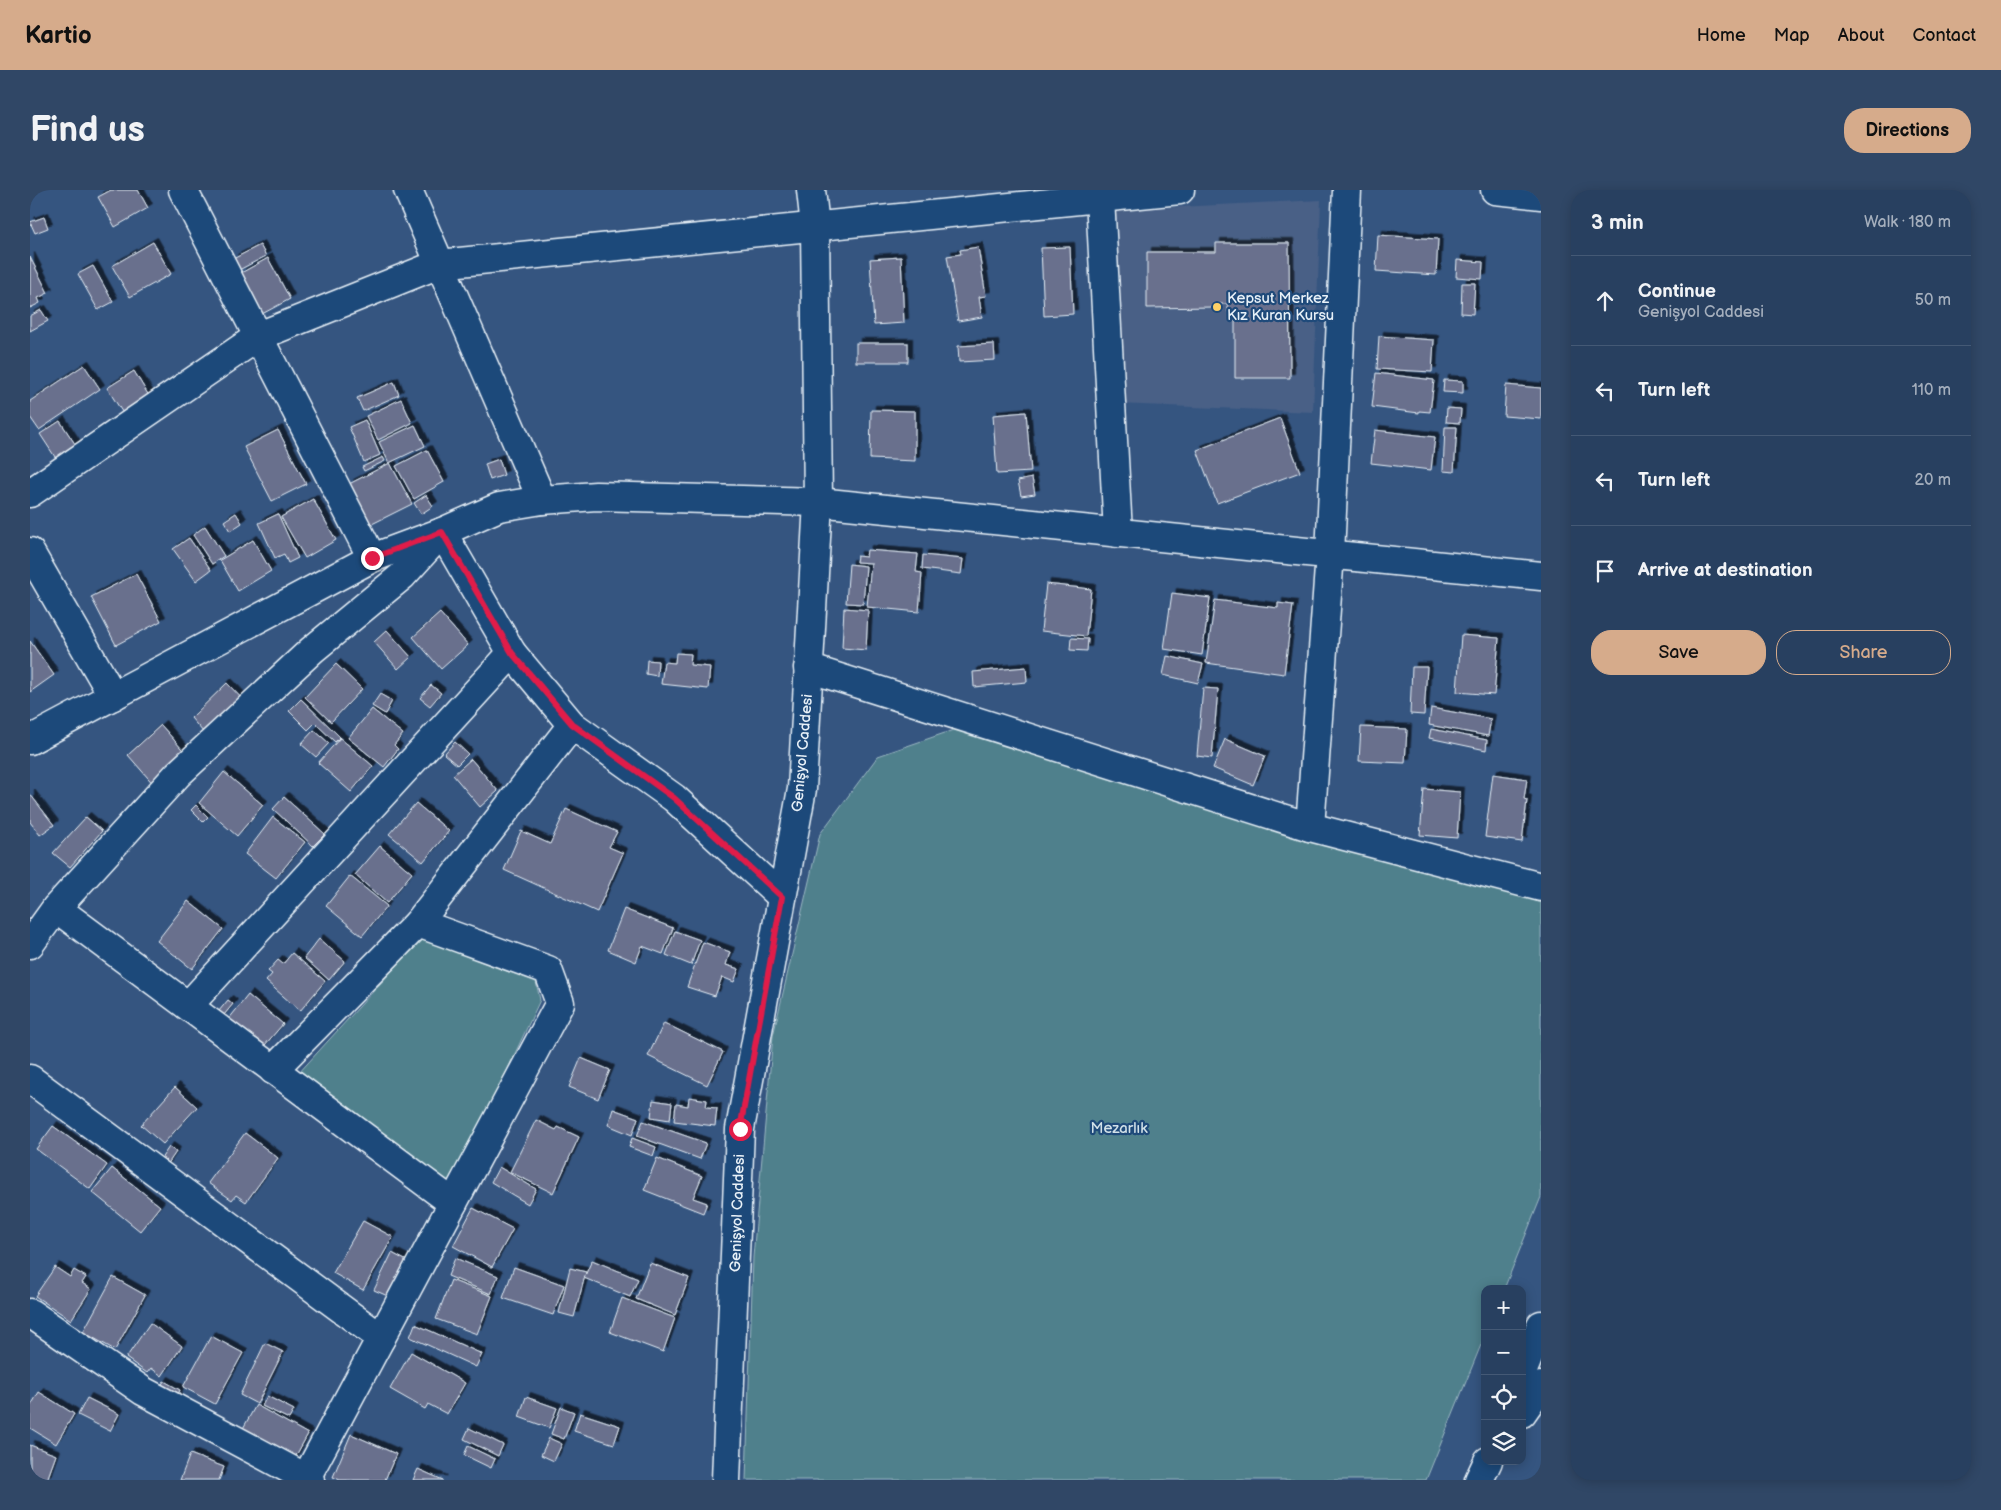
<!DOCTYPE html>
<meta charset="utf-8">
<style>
body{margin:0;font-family:"Balsamiq Sans",sans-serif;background:#304766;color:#f1f3f6}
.controls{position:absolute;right:15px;bottom:15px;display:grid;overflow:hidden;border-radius:10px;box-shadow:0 2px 12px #0003}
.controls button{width:45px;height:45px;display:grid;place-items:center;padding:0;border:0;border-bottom:1px solid #445975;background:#284060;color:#f1f3f6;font:25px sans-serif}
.stop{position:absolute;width:15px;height:15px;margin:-11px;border:4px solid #e11d48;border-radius:50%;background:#fff}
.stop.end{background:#e11d48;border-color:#fff;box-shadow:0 1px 5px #0008}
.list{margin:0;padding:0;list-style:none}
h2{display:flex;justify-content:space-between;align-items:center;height:65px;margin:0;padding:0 20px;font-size:21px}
h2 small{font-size:16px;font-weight:400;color:#a5afbd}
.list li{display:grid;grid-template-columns:32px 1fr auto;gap:15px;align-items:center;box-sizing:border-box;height:90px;padding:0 20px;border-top:1px solid #445975}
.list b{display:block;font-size:19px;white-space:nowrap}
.list p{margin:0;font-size:16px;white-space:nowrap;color:#a5afbd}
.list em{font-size:16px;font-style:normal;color:#a5afbd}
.actions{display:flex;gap:10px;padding:15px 20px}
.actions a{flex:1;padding:11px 0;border:1px solid #d6ab8b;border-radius:20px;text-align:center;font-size:18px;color:#d6ab8b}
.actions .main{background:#d6ab8b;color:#111}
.icon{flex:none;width:28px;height:28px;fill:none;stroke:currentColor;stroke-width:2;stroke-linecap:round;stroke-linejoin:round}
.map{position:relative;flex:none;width:1511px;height:1290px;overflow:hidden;border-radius:20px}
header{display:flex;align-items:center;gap:30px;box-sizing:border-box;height:70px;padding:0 25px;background:#d6ab8b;color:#111}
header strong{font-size:24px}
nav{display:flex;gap:28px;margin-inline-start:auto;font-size:18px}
.intro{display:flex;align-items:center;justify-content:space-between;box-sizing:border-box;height:120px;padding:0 30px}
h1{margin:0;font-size:35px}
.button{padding:12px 22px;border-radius:20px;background:#d6ab8b;color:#111;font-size:18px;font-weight:700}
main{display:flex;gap:30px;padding:0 30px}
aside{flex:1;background:#284060;border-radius:20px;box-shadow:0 2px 12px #0003}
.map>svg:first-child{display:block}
.built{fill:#486086}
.green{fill:#4f808c;stroke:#9cb8c2}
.building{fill:#69708d;stroke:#e8f1f8;filter:url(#shadow)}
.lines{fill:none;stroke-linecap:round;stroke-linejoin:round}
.street-casing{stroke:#e8f1f8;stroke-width:31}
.secondary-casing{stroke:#e8f1f8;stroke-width:31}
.street{stroke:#1f4a7a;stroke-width:28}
.secondary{stroke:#1f4a7a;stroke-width:28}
.route{stroke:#e11d48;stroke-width:6}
.poi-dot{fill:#ffd166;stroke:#1f4a7a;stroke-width:2}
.labels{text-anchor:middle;stroke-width:4.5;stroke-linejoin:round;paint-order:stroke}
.poi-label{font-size:15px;fill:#e8f1f8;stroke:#1f4a7a;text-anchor:start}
.street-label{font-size:15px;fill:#e8f1f8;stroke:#1f4a7a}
.park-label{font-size:15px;fill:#d1e0e8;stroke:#1f4a7a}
</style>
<header>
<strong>Kartio</strong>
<nav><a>Home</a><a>Map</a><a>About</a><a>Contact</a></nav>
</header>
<div class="intro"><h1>Find us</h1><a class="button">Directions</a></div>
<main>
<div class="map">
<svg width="1511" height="1290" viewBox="0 0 1511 1290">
<defs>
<filter id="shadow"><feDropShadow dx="4.5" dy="-4.5" stdDeviation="0" flood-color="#0009"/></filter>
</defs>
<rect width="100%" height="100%" fill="#355580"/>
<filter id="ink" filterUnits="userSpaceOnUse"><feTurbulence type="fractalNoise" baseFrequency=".02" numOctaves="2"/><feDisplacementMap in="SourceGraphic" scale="10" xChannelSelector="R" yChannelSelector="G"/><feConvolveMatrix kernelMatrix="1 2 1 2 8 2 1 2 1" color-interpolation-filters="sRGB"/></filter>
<g filter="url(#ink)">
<path class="built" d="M1291,10L1283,222L1087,214L1086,20Z"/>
<g class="green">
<path d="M967,525L1511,709V1007L1474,1099H1455V1145L1396,1290H716L723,1067L743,846L790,644L848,566Z"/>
<path d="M391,749L506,792L510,810L423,996L267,885Z"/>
</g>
<g class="building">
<path d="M81,0H108L118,18L85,37L68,7Z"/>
<path d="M14,27L18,38L5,43L0,32Z"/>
<path d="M1348,45L1408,49L1406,85L1346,81Z"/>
<path d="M123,52L141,84L100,107L82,76Z"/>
<path d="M1186,53H1259L1260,188H1205V122H1198V114H1183V117L1117,118V62H1186Z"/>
<path d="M230,55L236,66L209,80L203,69Z"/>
<path d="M948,57L956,106L949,107L952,127L928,131L917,66L931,64L930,60Z"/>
<path d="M1040,57L1043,124L1014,126L1011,58Z"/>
<path d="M0,67L18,103L8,108L10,113L0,118Z"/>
<path d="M871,67L874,133L844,135L840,69Z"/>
<path d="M238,68L260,109L232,124L211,83Z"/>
<path d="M1427,70L1453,72L1452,89L1426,87Z"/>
<path d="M63,76L83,112L68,120L48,84Z"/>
<path d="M1432,93H1445L1443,124L1431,123Z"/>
<path d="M11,120L18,131L0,141V126Z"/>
<path d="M1349,146L1404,150L1402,182L1347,179Z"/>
<rect x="826" y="153" width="52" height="19"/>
<path d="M964,154L965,170L929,172L928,156Z"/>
<path d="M54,175L70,199L9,240L0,227V211Z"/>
<path d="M104,181L122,211L96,228L77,198Z"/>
<path d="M1346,183L1404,190L1400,222L1389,221V223L1342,217Z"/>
<path d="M1414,190L1433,191V203L1413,202Z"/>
<path d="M364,192L369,205L333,221L327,208Z"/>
<path d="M1476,195L1511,198V229L1474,226Z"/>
<path d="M371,209L382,233L348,250L336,226Z"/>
<path d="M1417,218L1431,219L1430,233L1416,232Z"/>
<path d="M841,220L885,221V271L840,269Z"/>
<path d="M996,222L1001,282L967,284L963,225Z"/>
<path d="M1250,228L1270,282L1187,313L1167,260Z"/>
<path d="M335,230L350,265L334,272L319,237Z"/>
<path d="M30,231L47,257L27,270L10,244Z"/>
<path d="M385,235L395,256L359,273L349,252Z"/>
<path d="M1415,237H1427L1424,282L1413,281Z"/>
<path d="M248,240L276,294L242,311L214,257Z"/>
<path d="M1345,240L1405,247L1401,280L1341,273Z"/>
<path d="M397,260L414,292L384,309L366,276Z"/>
<path d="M353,267L355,271L334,281L332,277Z"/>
<path d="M469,269L474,285L460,290L455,274Z"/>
<path d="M360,273L382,314L340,335L319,294Z"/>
<path d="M1002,288L1005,304L991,306L988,291Z"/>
<path d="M396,305L403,316L391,324L384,313Z"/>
<path d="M283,309L306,350L275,368L251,327Z"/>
<path d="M206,323L212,333L200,341L194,331Z"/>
<path d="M248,324L268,368L258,373L254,364L245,368L229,333Z"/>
<path d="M175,336L194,366L182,374L163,345Z"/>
<path d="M159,348L181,380L166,391L143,359Z"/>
<path d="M223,350L241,381L208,401L190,370Z"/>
<path d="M837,360L888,364L886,382L892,383L889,422L837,417L841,373L826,372L827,366L836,367Z"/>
<path d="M893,365L933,369L931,384L892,379Z"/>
<path d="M819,374L836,376L833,414L816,413Z"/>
<path d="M106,384L131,431L86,455L61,407Z"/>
<path d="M1016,394L1061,399L1056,446L1011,441Z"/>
<path d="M1142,403L1180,408L1172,465L1134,459Z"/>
<path d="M1185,410L1248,418V413L1263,415L1254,484L1176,473Z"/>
<path d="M814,418L838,420L836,460L812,458Z"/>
<path d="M410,423L438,455L411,479L383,447Z"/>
<path d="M357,440L381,467L368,479L344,452Z"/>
<path d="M1431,445L1469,448L1464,505L1427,502Z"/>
<path d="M1041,448L1058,449L1057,461L1040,460Z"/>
<path d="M0,451L24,485L0,502Z"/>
<path d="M646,463L661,464L660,475L680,477L678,499L631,494L634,472L645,473Z"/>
<path d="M1137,466L1173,474L1168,493L1133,485Z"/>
<path d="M617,470L628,471L627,486L616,484Z"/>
<path d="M306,474L332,499L301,532L275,507Z"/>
<path d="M996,477L997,492L944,497L943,482Z"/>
<path d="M1382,477H1397L1394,525L1380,524Z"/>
<path d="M197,493L217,514L180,550L161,528Z"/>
<path d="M401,495L411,503L400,516L390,508Z"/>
<path d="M1173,498L1188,499L1182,568L1167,566Z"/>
<path d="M350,504L362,511L355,524L342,516Z"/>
<path d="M271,509L310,547L305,552L285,533L278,540L259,521Z"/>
<path d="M1401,518L1461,529L1458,546L1399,535Z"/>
<path d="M342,519L373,544L364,555L368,559L354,577L318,548Z"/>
<path d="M131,535L158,566L125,596L98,565Z"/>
<path d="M1331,537L1377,539L1375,573L1329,571Z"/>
<path d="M1401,539L1457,550L1456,560L1399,548Z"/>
<path d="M284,540L299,553L286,567L271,554Z"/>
<path d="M310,548L343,576L321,602L288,573Z"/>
<path d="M1195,549L1235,566L1223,595L1183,578Z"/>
<path d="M425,552L438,564L427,575L414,564Z"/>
<path d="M441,569L468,601L450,617L423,585Z"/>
<path d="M194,582L233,615L207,646L169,613Z"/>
<path d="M1463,584L1497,589L1494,609L1497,610L1492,652L1455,647Z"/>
<path d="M1394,599L1430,602L1427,648L1390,645Z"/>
<path d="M0,604L24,635L10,645L0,632Z"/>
<path d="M254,607L295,644L283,656L243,619Z"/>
<path d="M386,613L419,641L393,672L359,644Z"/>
<path d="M166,615L178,627L173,632L161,620Z"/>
<path d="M536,619L587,642L579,657L593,663L567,722L474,680L491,641L520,654Z"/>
<path d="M56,627L72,641L40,677L23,663Z"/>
<path d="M243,627L275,652L246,688L215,664Z"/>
<path d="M350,656L382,683L357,713L325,685Z"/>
<path d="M320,686L357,716L332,746L296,716Z"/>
<path d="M158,711L193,739L162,779L127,751Z"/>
<path d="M594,719L643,738L633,764L612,756L606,772L578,760Z"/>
<path d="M645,741L670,750L661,775L636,765Z"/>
<path d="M289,749L315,771L299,790L274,768Z"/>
<path d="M673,752L700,762L696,775L709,779L704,792L692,787L685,806L657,797Z"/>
<path d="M262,763L295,791L270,821L236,791L242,784L238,781L248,770L253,774Z"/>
<path d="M218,805L253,834L228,863L194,835Z"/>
<path d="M198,810L203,814L189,831L184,827Z"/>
<path d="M634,833L693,862L677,895L618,866Z"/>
<path d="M551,868L580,880L568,909L539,897Z"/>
<path d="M145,897L167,917L133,954L111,935Z"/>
<path d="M659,907L677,910L676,917L687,918L685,936L644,931L646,914L658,916Z"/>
<path d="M623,910L642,913L640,930L621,927Z"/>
<path d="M583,919L608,928L602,945L578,935Z"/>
<path d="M506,930L526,940L528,937L549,947L523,1003L480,982Z"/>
<path d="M613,931L676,953L670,969L607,946Z"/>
<path d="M23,936L77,975L60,999L6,959Z"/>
<path d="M215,943L248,968L216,1012L206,1005L202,1010L178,993Z"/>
<path d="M602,948L626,957L623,966L599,957Z"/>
<path d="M139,957L146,962L135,978L128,973Z"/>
<path d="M627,968L672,986L663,1008L677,1013L673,1023L614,1000Z"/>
<path d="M469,977L506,999L498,1014L461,992Z"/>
<path d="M82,978L130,1016L110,1041L62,1002Z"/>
<path d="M443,1018L483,1039L462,1077L423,1056Z"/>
<path d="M333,1031L363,1047L333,1100L303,1083Z"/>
<path d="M362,1063L377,1071L360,1107L344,1100Z"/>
<path d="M425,1068L468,1086L461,1104L418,1086Z"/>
<path d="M562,1070L608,1089L600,1107L554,1088Z"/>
<path d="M620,1073L659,1088L645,1125L606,1109Z"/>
<path d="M25,1077L40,1087L44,1080L56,1087L52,1093L61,1099L41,1130L5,1106Z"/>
<path d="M484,1077L534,1095L523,1125L473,1108Z"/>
<path d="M540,1078L556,1082L544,1127L529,1123Z"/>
<path d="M83,1087L115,1105L85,1160L53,1142Z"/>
<path d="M421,1090L462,1106L447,1144L406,1129Z"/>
<path d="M592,1108L645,1128L633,1162L580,1142Z"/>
<path d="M120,1133L152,1156L132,1186L121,1178L117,1183L96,1168Z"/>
<path d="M385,1134L452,1164L446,1177L380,1147Z"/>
<path d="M181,1146L213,1163L185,1214L153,1197Z"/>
<path d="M235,1153L253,1162L227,1214L210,1205Z"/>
<path d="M381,1162L435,1193L417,1224L398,1214L395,1219L360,1199Z"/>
<path d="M134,1191L150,1200L146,1209L129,1199Z"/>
<path d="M9,1202L44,1224L26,1254L0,1238V1217Z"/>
<path d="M237,1206L264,1220L259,1229L232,1216Z"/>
<path d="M496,1207L527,1218L519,1238L489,1227Z"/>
<path d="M57,1208L89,1224L80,1241L48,1225Z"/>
<path d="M226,1215L278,1244L263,1271L211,1242Z"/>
<path d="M531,1217L544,1222L534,1249L521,1244Z"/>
<path d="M550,1223L590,1236L584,1254L544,1241Z"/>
<path d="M439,1238L473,1255L468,1266L434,1249Z"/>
<path d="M321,1244L366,1264L355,1290H310L303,1287Z"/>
<path d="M519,1248L532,1254L524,1271L511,1265Z"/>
<path d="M0,1255L26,1265L17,1290H0Z"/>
<path d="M438,1256L465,1269L461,1278L434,1265Z"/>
<path d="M160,1264L194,1277L189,1290H150Z"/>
<path d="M388,1279L413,1290H383Z"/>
<path d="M1511,1279V1290H1506Z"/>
</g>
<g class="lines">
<g class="street-casing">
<g id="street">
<path d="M153,0L342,368"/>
<path d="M378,0L512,310"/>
<path d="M1465,0L1511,5"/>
<path d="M1070,8L1088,343"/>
<path d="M0,303L229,146L409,74L1150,0"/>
<path d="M0,362L83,506"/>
<path d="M778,478L1280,637L1511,697"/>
<path d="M0,550L342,368L412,342L469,317L512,310L566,306L788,312L1511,386"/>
<path d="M1280,637L1300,364L1317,0"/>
<path d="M26,718L423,1013"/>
<path d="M0,754L26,718L148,584L282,460L372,386L412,342L482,463L542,535L644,608L752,707"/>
<path d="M158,816L482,463"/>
<path d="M243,880L388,733L542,535"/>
<path d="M0,889L351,1148"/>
<path d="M0,1123L113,1201L280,1290"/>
<path d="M1492,1223L1511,1196"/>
<path d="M276,1288L530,813L518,780L388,733"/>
<path d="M696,1290L710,939L772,599L788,312L785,36L781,0"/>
</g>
</g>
<g class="secondary-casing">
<g id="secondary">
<path d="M1492,1183L1511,1135"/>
<path d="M1449,1290L1458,1271"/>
</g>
</g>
<use href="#street" class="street"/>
<use href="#secondary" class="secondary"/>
</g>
</g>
<g class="lines" filter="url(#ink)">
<path class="route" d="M342,368L412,342L482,463L542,534L644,608L752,707L710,939"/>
</g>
<circle class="poi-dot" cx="1187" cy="117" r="5"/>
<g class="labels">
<g class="poi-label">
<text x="1197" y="113">Kepsut Merkez<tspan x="1197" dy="17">Kız Kuran Kursu</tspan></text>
</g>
<g class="street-label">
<text transform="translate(772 563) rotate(-85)" y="5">Genişyol Caddesi</text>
<text transform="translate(707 1023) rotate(-88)" y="5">Genişyol Caddesi</text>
</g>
<g class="park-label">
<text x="1089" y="943">Mezarlık</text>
</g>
</g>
</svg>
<div class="controls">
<button>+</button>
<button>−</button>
<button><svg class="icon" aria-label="locate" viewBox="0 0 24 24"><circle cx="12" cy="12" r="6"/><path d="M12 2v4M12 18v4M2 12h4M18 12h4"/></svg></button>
<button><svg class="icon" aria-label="layers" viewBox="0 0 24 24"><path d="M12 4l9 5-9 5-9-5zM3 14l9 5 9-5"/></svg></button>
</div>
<div class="stop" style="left:710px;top:939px"></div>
<div class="stop end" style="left:342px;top:368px"></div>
</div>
<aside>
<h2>3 min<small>Walk · 180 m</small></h2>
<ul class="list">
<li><svg class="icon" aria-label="ahead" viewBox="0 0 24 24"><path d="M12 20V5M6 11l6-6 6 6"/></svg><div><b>Continue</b><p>Genişyol Caddesi</p></div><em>50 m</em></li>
<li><svg class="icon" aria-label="left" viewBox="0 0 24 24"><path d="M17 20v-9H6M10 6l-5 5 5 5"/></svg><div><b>Turn left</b></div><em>110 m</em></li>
<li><svg class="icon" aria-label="left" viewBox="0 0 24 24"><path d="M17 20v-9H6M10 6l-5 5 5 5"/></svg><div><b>Turn left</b></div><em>20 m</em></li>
<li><svg class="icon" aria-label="arrive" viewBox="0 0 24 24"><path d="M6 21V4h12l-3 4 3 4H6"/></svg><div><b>Arrive at destination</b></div></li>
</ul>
<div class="actions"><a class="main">Save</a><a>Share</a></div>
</aside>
</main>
